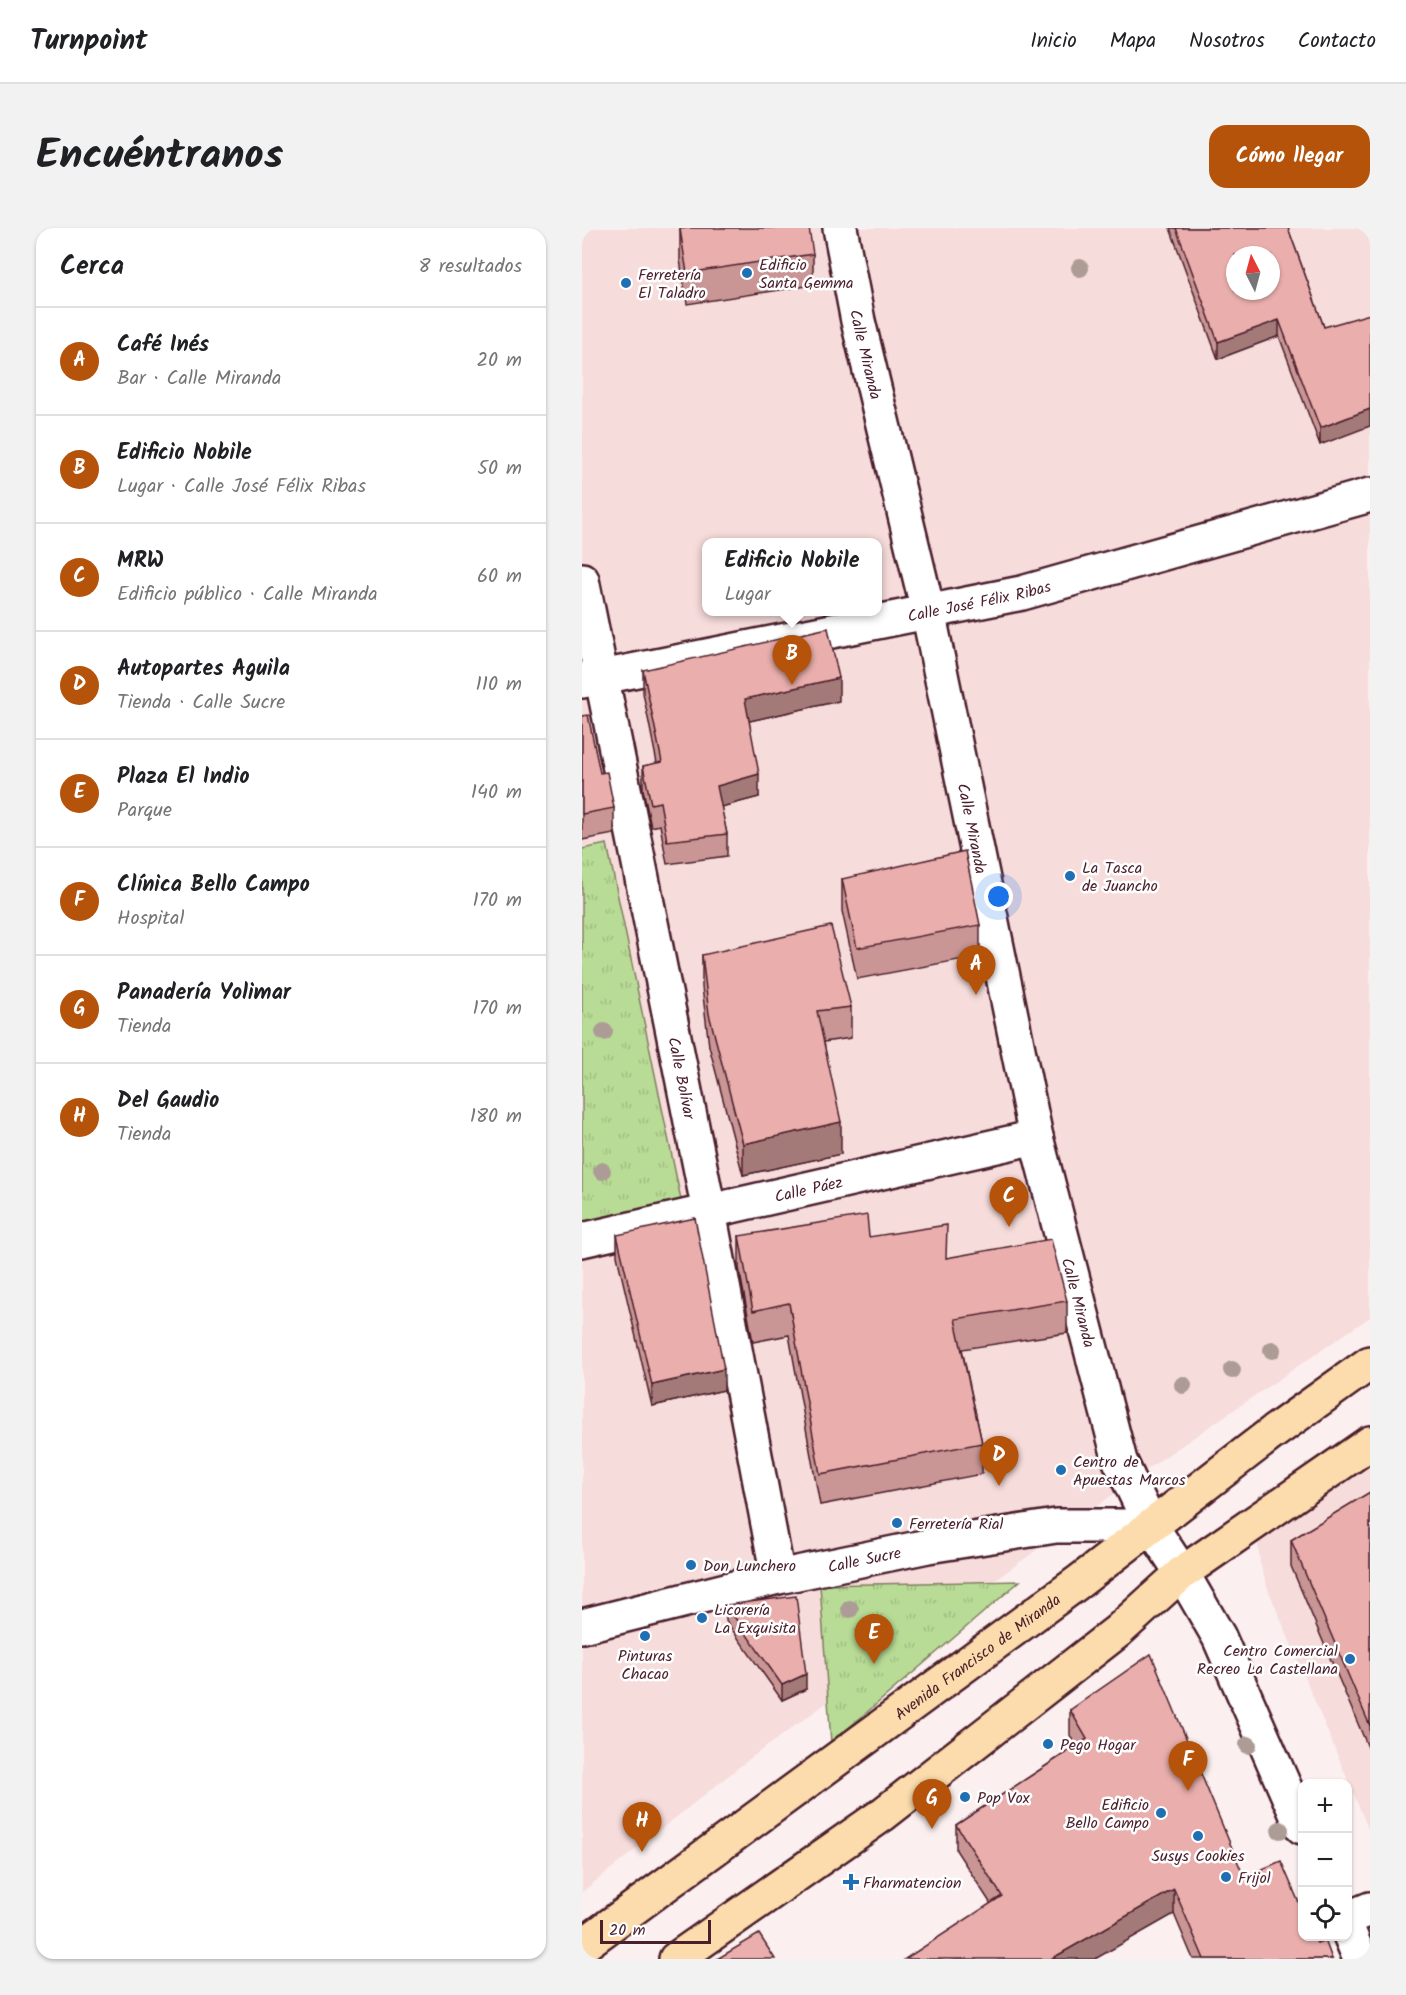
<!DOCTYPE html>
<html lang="es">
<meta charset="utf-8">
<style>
body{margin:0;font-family:Kalam,sans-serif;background:#f2f2f2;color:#202124}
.controls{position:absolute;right:18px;bottom:18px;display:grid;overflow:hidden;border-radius:12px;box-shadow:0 2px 4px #0004}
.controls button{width:54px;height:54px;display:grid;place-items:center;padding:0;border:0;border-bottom:2px solid #e0e0e0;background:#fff;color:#202124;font:30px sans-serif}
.compass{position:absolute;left:644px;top:18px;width:54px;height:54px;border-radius:50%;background:#fff;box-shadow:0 2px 4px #0004;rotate:354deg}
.scale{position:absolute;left:18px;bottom:15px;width:111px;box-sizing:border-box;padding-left:6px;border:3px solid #4a1f2b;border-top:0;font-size:16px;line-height:21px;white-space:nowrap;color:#4a1f2b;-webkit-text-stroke:4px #fff;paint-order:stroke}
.you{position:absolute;left:417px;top:669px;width:21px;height:21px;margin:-15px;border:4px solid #fff;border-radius:50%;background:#1a73e8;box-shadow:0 0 0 9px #1a73e833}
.badge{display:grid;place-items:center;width:39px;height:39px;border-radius:50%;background:#b45309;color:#fff;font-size:20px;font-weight:700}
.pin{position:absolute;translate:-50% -50px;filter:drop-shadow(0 2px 3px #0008)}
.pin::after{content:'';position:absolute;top:32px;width:21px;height:18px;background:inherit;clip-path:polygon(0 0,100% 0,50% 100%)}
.popup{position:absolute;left:120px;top:310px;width:180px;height:78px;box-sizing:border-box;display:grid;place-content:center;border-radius:12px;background:#fff;filter:drop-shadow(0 2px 4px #0005);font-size:20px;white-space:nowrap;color:#757577}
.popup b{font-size:22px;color:#202124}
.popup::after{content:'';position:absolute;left:50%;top:100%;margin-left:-12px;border:12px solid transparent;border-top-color:#fff}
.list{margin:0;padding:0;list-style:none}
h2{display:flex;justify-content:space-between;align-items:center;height:78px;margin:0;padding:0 24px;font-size:26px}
h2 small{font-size:20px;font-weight:400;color:#757577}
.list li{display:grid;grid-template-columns:39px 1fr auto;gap:18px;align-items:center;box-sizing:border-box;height:108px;padding:0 24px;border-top:2px solid #e0e0e0}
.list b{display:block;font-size:22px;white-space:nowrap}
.list p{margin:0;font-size:20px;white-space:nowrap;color:#757577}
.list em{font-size:20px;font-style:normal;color:#757577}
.icon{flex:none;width:33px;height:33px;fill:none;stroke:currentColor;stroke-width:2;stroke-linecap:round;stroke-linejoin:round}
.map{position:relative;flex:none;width:788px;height:1731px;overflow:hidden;border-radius:18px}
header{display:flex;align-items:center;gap:36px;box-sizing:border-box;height:84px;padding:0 30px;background:#fff;border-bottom:2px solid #e0e0e0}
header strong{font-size:28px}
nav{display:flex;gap:33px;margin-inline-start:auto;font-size:21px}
.intro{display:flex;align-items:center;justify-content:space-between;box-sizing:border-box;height:144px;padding:0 36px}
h1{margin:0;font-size:42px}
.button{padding:15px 27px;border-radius:18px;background:#b45309;color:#fff;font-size:21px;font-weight:700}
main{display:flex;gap:36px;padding:0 36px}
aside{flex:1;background:#fff;border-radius:18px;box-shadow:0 2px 4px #0004}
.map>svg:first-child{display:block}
.built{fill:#f6dcdb;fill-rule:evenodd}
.grass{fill:url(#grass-tufts);stroke:#817e60;stroke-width:1.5}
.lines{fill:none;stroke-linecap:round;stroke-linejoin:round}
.street-casing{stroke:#4a1f2b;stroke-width:38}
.primary-casing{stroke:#4a1f2b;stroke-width:38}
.street{stroke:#fff;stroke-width:33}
.primary{stroke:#fcdcac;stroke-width:33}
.tree{fill:#ac9c95}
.wall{fill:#c99695;stroke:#4a1f2b;stroke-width:1.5}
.shaded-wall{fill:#a47a79;stroke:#4a1f2b;stroke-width:1.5}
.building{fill:#eaafad;stroke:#4a1f2b;stroke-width:1.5;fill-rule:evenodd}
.poi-dot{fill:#1f6fb2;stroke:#fff;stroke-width:2}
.labels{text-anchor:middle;stroke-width:5;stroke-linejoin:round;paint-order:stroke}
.poi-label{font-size:16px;fill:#4a1f2b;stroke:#fff;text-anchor:start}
.street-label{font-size:16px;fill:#4a1f2b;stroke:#fff}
</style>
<header>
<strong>Turnpoint</strong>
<nav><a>Inicio</a><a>Mapa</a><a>Nosotros</a><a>Contacto</a></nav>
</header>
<div class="intro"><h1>Encuéntranos</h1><a class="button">Cómo llegar</a></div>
<main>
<aside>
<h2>Cerca<small>8 resultados</small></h2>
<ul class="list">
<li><span class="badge">A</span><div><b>Café Inés</b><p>Bar · Calle Miranda</p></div><em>20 m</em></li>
<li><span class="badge">B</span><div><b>Edificio Nobile</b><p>Lugar · Calle José Félix Ribas</p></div><em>50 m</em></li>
<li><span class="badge">C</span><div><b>MRW</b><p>Edificio público · Calle Miranda</p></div><em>60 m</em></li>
<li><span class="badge">D</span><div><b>Autopartes Aguila</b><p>Tienda · Calle Sucre</p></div><em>110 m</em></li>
<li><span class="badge">E</span><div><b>Plaza El Indio</b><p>Parque</p></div><em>140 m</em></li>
<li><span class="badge">F</span><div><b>Clínica Bello Campo</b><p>Hospital</p></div><em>170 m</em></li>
<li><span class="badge">G</span><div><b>Panadería Yolimar</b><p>Tienda</p></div><em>170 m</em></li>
<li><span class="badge">H</span><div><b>Del Gaudio</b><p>Tienda</p></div><em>180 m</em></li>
</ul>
</aside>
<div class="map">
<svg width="788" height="1731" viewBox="0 0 788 1731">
<defs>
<pattern id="grass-tufts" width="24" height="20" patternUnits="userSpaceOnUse" patternTransform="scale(1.5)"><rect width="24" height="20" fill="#b8dc96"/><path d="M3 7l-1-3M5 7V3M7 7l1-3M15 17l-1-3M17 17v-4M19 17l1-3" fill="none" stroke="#a0bc81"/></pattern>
</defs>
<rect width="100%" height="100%" fill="#fbefef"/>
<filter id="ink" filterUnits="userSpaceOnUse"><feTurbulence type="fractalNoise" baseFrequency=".0167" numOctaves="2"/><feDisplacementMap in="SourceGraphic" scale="12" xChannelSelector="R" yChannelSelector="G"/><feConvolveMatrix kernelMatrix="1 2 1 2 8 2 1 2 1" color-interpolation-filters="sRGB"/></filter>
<g filter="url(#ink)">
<g class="built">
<path d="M0,0H788V1089L574,1235L166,1532L0,1664ZM653,27H689V63H653ZM124,314H296V384H124Z"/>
<path d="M788,1224V1605L686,1361L678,1335L676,1316L683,1302Z"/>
</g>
<g class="grass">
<path d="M25,616L102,986L0,1007V621Z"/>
<path d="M438,1353L249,1515L238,1357Z"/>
</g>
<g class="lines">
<g class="street-casing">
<g id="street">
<path id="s1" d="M258,0L276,93L346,383L454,909L538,1233L569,1298L600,1345L637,1409L720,1599"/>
<path id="s2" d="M0,352L124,968L196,1349"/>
<path id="s3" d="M0,453L440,365L788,267"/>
<path id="s4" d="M0,1012L454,909"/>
<path id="s5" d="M0,1398L196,1349L346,1318L474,1298H569"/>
<path d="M766,1690L788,1681"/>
<path d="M766,1702L778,1731"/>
</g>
</g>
<g class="primary-casing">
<g id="primary">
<path id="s6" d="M0,1718L498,1353L690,1205L788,1135"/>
<path d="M94,1731L300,1587L536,1403L600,1345L788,1215"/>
</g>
</g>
<use href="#street" class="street"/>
<use href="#primary" class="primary"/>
</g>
<g class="tree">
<circle cx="498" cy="40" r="9"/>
<circle cx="22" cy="804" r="9"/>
<circle cx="20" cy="943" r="9"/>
<circle cx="690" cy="1122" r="9"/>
<circle cx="650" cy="1142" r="9"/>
<circle cx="601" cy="1157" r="9"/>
<circle cx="268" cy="1381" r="9"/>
<circle cx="666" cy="1517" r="9"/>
<circle cx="698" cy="1602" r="9"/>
</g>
<g class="wall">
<path d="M588,0H706L742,99L738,217L697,108L636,131Z"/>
<path d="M98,1L231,26V57L105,76L98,32Z"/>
<path d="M61,442L257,473L167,493L177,569L139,579L145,606V628L85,636L78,597L69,599L61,561V538L75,535L61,465Z"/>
<path d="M0,488L18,545L32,580V606L0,612Z"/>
<path d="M260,651L398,697V728L275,751L260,683Z"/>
<path d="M120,727L269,779V810L242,814L259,926L161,947L127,818L120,759Z"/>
<path d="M35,1007L142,1162L70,1178L35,1028Z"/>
<path d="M157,1008L287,1009L365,1030L485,1073V1105L380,1121L400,1215V1246L238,1277L207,1107L171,1114L157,1040Z"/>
<path d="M788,1264V1524L709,1338V1312Z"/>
<path d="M144,1377L224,1461L200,1472L144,1393Z"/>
<path d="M488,1482L662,1649L735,1715L750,1731H611L592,1686L409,1676L374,1622V1597L494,1518L488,1507Z"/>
</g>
<g class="shaded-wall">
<path d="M697,92V108L636,131V114Z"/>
<path d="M788,181V198L738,217V200Z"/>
<path d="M257,450V473L163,494V471Z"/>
<path d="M177,546V569L135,580V558Z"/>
<path d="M259,894V926L161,947V916Z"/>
<path d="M142,1141V1162L70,1178V1157Z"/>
<path d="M224,1446V1461L200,1472V1457Z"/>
<path d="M592,1661V1686L513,1731H469Z"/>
</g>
<g class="building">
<path d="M106,0H227L231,26L105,45L98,1Z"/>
<path d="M594,0H706L742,99L788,86V181L738,200L697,92L636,114ZM653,27H689V63H653Z"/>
<path d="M246,400L257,450L163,471L177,546L135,558L145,606L85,613L78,574L69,576L61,538L80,534L61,442Z"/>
<path d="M6,487L18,545L25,544L32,580L0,586V488Z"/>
<path d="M383,623L398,697L275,720L260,651Z"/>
<path d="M249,698L269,779L235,783L259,894L161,916L127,786L120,727Z"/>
<path d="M285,987L287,1009L365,997L364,1030L469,1011L485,1073L373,1091L400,1215L238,1246L207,1075L171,1083L157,1008Z"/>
<path d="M113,990L142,1141L70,1157L35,1007Z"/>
<path d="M788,1264V1498L709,1312Z"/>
<path d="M214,1368L224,1446L200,1457L144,1377Z"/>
<path d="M569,1426L662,1649L699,1633L720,1682V1708H732L735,1715L743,1712L750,1731H622L592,1661L469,1731H323L420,1668L374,1597L505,1511L488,1482Z"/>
<path d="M177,1706L193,1731H135Z"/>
</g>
</g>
<g class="poi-dot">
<circle cx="165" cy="45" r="6"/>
<circle cx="44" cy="55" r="6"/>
<circle cx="488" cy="648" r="6"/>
<circle cx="479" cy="1242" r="6"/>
<circle cx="315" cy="1295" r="6"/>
<circle cx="109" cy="1337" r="6"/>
<circle cx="120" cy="1390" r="6"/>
<circle cx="63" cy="1408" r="6"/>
<circle cx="768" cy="1431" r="6"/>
<circle cx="466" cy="1516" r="6"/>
<circle cx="383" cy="1569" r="6"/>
<circle cx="579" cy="1585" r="6"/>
<circle cx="616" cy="1608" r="6"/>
<circle cx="644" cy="1649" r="6"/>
<path d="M266 1645h6v6h6v6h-6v6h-6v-6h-6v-6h6z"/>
</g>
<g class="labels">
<g class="poi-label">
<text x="177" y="42">Edificio<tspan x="177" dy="18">Santa Gemma</tspan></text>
<text x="56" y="52">Ferretería<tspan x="56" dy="18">El Taladro</tspan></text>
<text x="500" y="645">La Tasca<tspan x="500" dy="18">de Juancho</tspan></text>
<text x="491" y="1239">Centro de<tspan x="491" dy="18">Apuestas Marcos</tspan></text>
<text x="327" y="1301">Ferretería Rial</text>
<text x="121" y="1343">Don Lunchero</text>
<text x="132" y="1387">Licorería<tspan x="132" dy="18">La Exquisita</tspan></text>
<text x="756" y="1428" text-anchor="end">Centro Comercial<tspan x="756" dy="18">Recreo La Castellana</tspan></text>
<text x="63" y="1433" text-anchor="middle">Pinturas<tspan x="63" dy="18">Chacao</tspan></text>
<text x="478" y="1522">Pego Hogar</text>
<text x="395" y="1575">Pop Vox</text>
<text x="567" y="1582" text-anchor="end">Edificio<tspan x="567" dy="18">Bello Campo</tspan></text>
<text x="616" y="1633" text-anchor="middle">Susys Cookies</text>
<text x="656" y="1655">Frijol</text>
<text x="281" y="1660">Fharmatencion</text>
</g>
<g class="street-label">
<text dy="6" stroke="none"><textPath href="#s1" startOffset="129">Calle Miranda</textPath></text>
<text dy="6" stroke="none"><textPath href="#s3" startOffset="405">Calle José Félix Ribas</textPath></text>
<text dy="6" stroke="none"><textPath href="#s1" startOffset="615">Calle Miranda</textPath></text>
<text dy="6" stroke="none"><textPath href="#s2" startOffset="508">Calle Bolívar</textPath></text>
<text dy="6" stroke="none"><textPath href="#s4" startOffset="232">Calle Páez</textPath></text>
<text dy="6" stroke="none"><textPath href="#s1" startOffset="1101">Calle Miranda</textPath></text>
<text dy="6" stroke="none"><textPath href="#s5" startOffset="290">Calle Sucre</textPath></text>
<text dy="6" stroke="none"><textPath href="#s6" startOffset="490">Avenida Francisco de Miranda</textPath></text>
</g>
</g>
</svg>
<div class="controls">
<button>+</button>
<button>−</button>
<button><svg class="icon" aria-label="locate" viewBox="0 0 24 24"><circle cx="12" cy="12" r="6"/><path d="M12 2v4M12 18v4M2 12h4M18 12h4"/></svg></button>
</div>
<svg class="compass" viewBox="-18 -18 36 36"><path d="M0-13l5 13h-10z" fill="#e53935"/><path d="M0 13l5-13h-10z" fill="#757577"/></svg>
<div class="scale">20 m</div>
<div class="you"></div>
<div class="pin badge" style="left:394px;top:767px">A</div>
<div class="pin badge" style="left:210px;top:457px">B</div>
<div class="popup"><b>Edificio Nobile</b>Lugar</div>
<div class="pin badge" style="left:427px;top:999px">C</div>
<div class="pin badge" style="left:417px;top:1258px">D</div>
<div class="pin badge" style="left:292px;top:1436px">E</div>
<div class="pin badge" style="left:606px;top:1563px">F</div>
<div class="pin badge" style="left:350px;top:1601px">G</div>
<div class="pin badge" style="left:60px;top:1624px">H</div>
</div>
</main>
